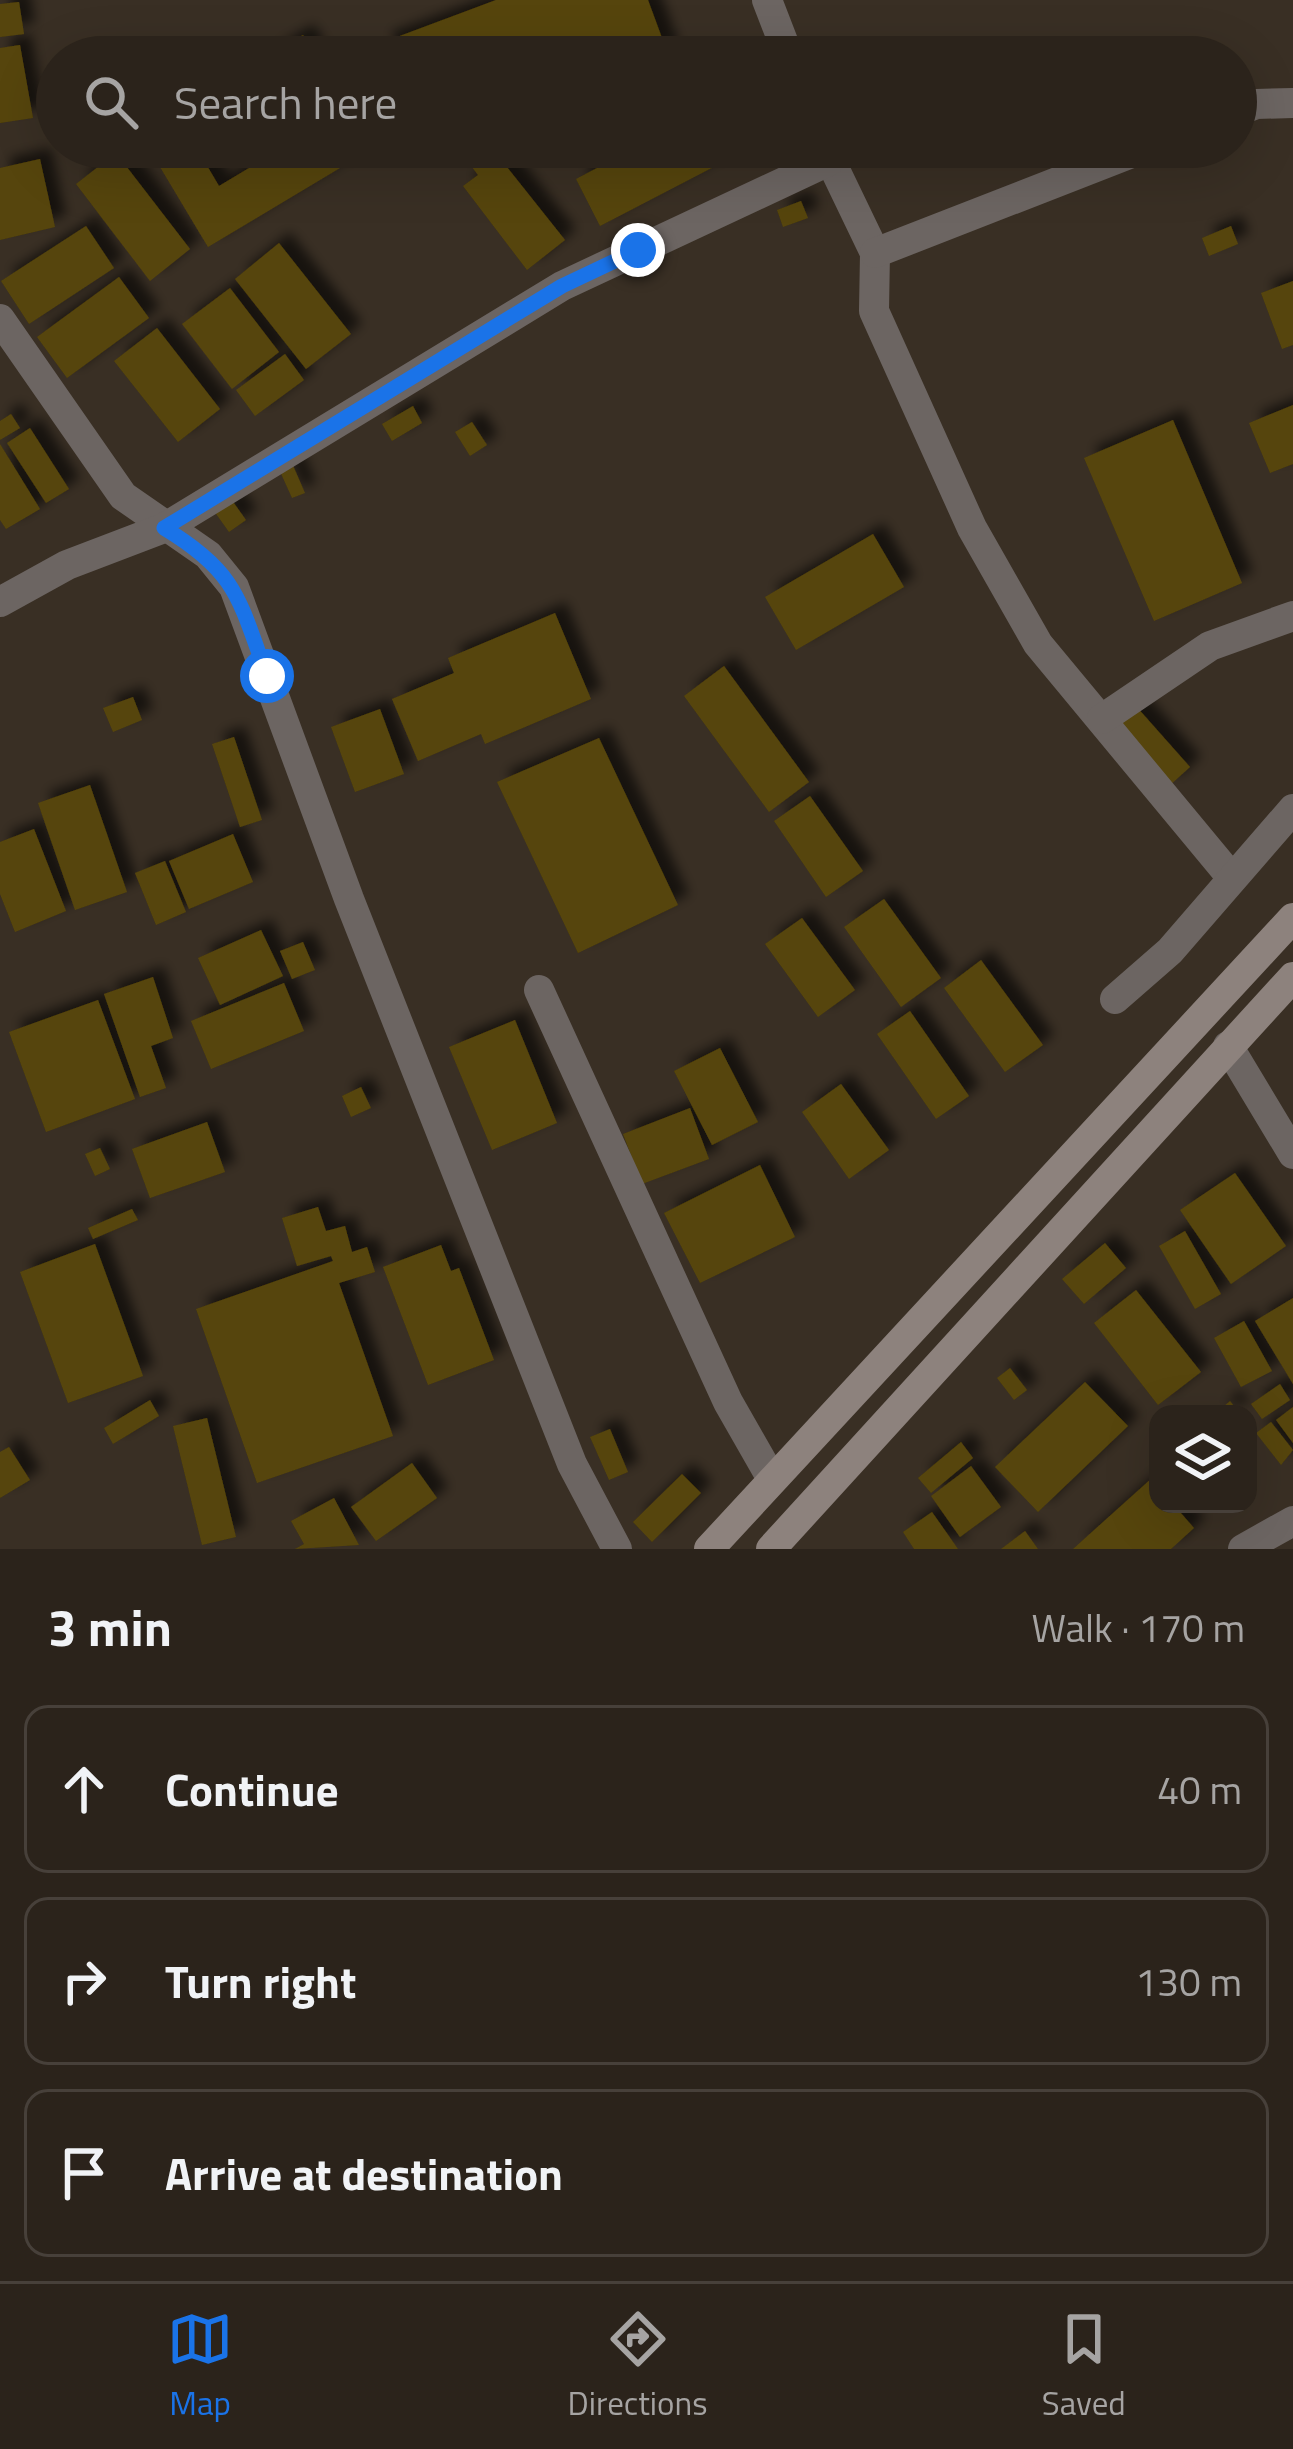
<!DOCTYPE html>
<meta charset="utf-8">
<style>
body{margin:0;font-family:"Titillium Web",sans-serif;background:#372f28;color:#f1f3f6}
.controls{position:absolute;right:36px;bottom:36px;display:grid;overflow:hidden;border-radius:24px;box-shadow:0 12px 48px #0002}
.controls button{width:108px;height:108px;display:grid;place-items:center;padding:0;border:0;border-bottom:3px solid #47403a;background:#2b231b;color:#f1f3f6;font:60px sans-serif}
.stop{position:absolute;width:36px;height:36px;margin:-27px;border:9px solid #1a73e8;border-radius:50%;background:#fff}
.stop.end{background:#1a73e8;border-color:#fff;box-shadow:0 3px 12px #0008}
.list{margin:0;padding:0;list-style:none}
h2{display:flex;justify-content:space-between;align-items:center;height:156px;margin:0;padding:0 48px;font-size:51px}
h2 small{font-size:39px;font-weight:400;color:#a6a4a3}
.list li{display:grid;grid-template-columns:78px 1fr auto;gap:36px;align-items:center;box-sizing:border-box;height:168px;margin:0 24px 24px;padding:0 24px;border:3px solid #47403a;border-radius:24px}
.list b{display:block;font-size:45px;white-space:nowrap}
.list em{font-size:39px;font-style:normal;color:#a6a4a3}
.icon{flex:none;width:66px;height:66px;fill:none;stroke:currentColor;stroke-width:2;stroke-linecap:round;stroke-linejoin:round}
.map{position:relative;flex:none;width:1293px;height:1549px;overflow:hidden}
.search{position:absolute;background:#2b231b;box-shadow:0 12px 48px #0002;left:36px;right:36px;top:36px;height:132px;display:flex;align-items:center;gap:30px;box-sizing:border-box;padding:0 42px;border-radius:66px;color:#a6a4a3;font-size:45px}
.sheet{height:732px;background:#2b231b}
nav{display:flex;justify-content:space-around;align-items:center;box-sizing:border-box;height:168px;border-top:3px solid #47403a;background:#2b231b;font-size:33px;color:#a6a4a3}
nav a{display:grid;justify-items:center;gap:6px}
nav .on{color:#1a73e8}
.map>svg:first-child{display:block}
.building{fill:#564509;filter:url(#shadow)}
.lines{fill:none;stroke-linecap:round;stroke-linejoin:round}
.minor{stroke:#6c6562;stroke-width:30}
.secondary{stroke:#8d827d;stroke-width:30}
.route{stroke:#1a73e8;stroke-width:15}
</style>
<div class="map">
<svg width="1293" height="1549" viewBox="0 0 1293 1549">
<defs>
<filter id="shadow"><feDropShadow dx="11" dy="-11" stdDeviation="6" flood-color="#0009"/></filter>
</defs>
<rect width="100%" height="100%" fill="#392f24"/>
<g class="building">
<path d="M496,0H648L669,57H386L381,43Z"/>
<path d="M19,2L24,34L0,37V4Z"/>
<path d="M303,35L316,57H266Z"/>
<path d="M20,45L33,118L0,123V48Z"/>
<path d="M148,147H196L219,186L284,147H375L208,247Z"/>
<path d="M491,147L565,240L527,270L463,186L478,175L469,163Z"/>
<path d="M637,147H752L600,226L576,179Z"/>
<path d="M116,153L190,249L150,281L76,184Z"/>
<path d="M40,159L55,227L0,240V168Z"/>
<path d="M801,201L808,218L783,227L777,210Z"/>
<path d="M86,226L114,268L29,324L1,281Z"/>
<path d="M1231,226L1238,244L1209,256L1202,238Z"/>
<path d="M279,243L351,334L306,369L235,279Z"/>
<path d="M119,277L149,318L67,378L37,337Z"/>
<path d="M1293,281V345L1282,349L1261,293Z"/>
<path d="M230,288L279,352L232,389L182,324Z"/>
<path d="M157,328L220,409L178,442L114,361Z"/>
<path d="M285,354L304,380L255,416L236,390Z"/>
<path d="M1293,405V464L1270,473L1249,423Z"/>
<path d="M413,406L422,423L392,441L382,424Z"/>
<path d="M11,414L20,428L0,440V421Z"/>
<path d="M1173,420L1242,583L1154,621L1084,458Z"/>
<path d="M472,422L487,445L470,456L455,432Z"/>
<path d="M30,428L69,489L46,503L7,443Z"/>
<path d="M0,444L40,509L6,529L0,520Z"/>
<path d="M291,461L305,493L292,498L278,467Z"/>
<path d="M231,499L246,520L229,532L214,511Z"/>
<path d="M873,534L904,587L796,650L765,597Z"/>
<path d="M555,613L591,699L485,744L481,734L418,761L392,699L454,673L448,658Z"/>
<path d="M724,666L809,782L769,812L684,696Z"/>
<path d="M133,697L142,720L113,732L103,708Z"/>
<path d="M1135,705L1190,767L1168,787L1113,725Z"/>
<path d="M380,709L404,774L355,792L331,727Z"/>
<path d="M234,737L262,820L240,827L212,744Z"/>
<path d="M599,738L678,905L578,953L497,782Z"/>
<path d="M90,785L127,892L75,910L38,803Z"/>
<path d="M810,796L863,871L826,897L774,821Z"/>
<path d="M34,829L66,911L15,932L0,894V842Z"/>
<path d="M233,834L253,882L189,909L169,861Z"/>
<path d="M165,861L186,912L156,925L135,873Z"/>
<path d="M884,899L941,978L901,1007L844,927Z"/>
<path d="M802,918L855,990L818,1017L765,944Z"/>
<path d="M261,930L283,976L220,1005L198,958Z"/>
<path d="M303,942L315,970L292,979L280,951Z"/>
<path d="M981,960L1043,1045L1005,1072L944,988Z"/>
<path d="M153,977L173,1038L151,1046L166,1088L140,1097L104,994Z"/>
<path d="M284,983L304,1031L211,1069L191,1021Z"/>
<path d="M98,1000L135,1099L46,1132L9,1032Z"/>
<path d="M910,1011L969,1096L936,1119L877,1034Z"/>
<path d="M515,1020L557,1123L492,1150L449,1047Z"/>
<path d="M720,1048L758,1122L712,1145L674,1071Z"/>
<path d="M841,1084L889,1150L849,1179L802,1112Z"/>
<path d="M361,1087L371,1108L351,1117L342,1096Z"/>
<path d="M690,1108L709,1159L642,1184L623,1134Z"/>
<path d="M207,1122L225,1172L150,1198L132,1149Z"/>
<path d="M100,1148L110,1169L95,1176L85,1154Z"/>
<path d="M760,1165L795,1237L700,1283L664,1213Z"/>
<path d="M1235,1173L1286,1246L1231,1284L1180,1210Z"/>
<path d="M318,1207L326,1231L345,1226L352,1252L367,1247L375,1272L339,1283L393,1436L257,1483L196,1309L333,1261L331,1256L297,1266L282,1218Z"/>
<path d="M132,1209L138,1220L93,1239L88,1228Z"/>
<path d="M1185,1231L1221,1294L1195,1309L1159,1246Z"/>
<path d="M1105,1243L1126,1268L1084,1304L1062,1279Z"/>
<path d="M95,1244L143,1376L68,1403L20,1272Z"/>
<path d="M441,1245L451,1271L459,1268L494,1360L428,1385L383,1267Z"/>
<path d="M1136,1290L1201,1372L1158,1405L1094,1323Z"/>
<path d="M1293,1298V1384L1255,1321Z"/>
<path d="M1244,1321L1272,1371L1241,1387L1214,1338Z"/>
<path d="M1010,1368L1027,1390L1014,1400L997,1378Z"/>
<path d="M1085,1382L1128,1426L1038,1512L995,1467Z"/>
<path d="M1280,1384L1290,1400L1262,1419L1251,1404Z"/>
<path d="M150,1400L159,1416L113,1444L104,1428Z"/>
<path d="M1230,1401L1240,1414H1215Z"/>
<path d="M1293,1407V1443L1276,1420Z"/>
<path d="M207,1418L236,1537L202,1545L173,1426Z"/>
<path d="M1271,1422L1293,1450L1281,1465L1256,1433Z"/>
<path d="M610,1429L628,1472L609,1480L590,1437Z"/>
<path d="M961,1442L973,1458L931,1493L918,1478Z"/>
<path d="M9,1447L30,1480L0,1498V1452Z"/>
<path d="M412,1463L437,1498L376,1541L351,1507Z"/>
<path d="M971,1466L1001,1507L960,1537L931,1496Z"/>
<path d="M682,1474L701,1493L652,1542L633,1522Z"/>
<path d="M1152,1478L1158,1504H1173L1194,1528L1171,1549H1073Z"/>
<path d="M334,1498L359,1545L295,1549L304,1544L291,1521Z"/>
<path d="M932,1512L958,1549H914L903,1532Z"/>
<path d="M1025,1531L1038,1549H1001Z"/>
</g>
<g class="lines">
<g class="minor">
<path d="M767,0L789,57"/>
<path d="M1236,112L1256,104L1293,103"/>
<path d="M824,147L875,253L874,311L972,528L1038,644L1232,878"/>
<path d="M875,253L1147,147"/>
<path d="M0,319L123,496L208,555L234,587L349,899L572,1464L617,1549"/>
<path d="M0,602L67,565L164,528L562,286L829,161"/>
<path d="M1102,719L1210,646L1293,616"/>
<path d="M539,990L728,1402L772,1479"/>
<path d="M1115,999L1170,951L1293,809"/>
<path d="M1228,1046L1293,1154"/>
<path d="M1243,1549L1293,1521"/>
</g>
<g class="secondary">
<path d="M709,1549L1293,918"/>
<path d="M771,1549L1293,977"/>
</g>
</g>
<g class="lines">
<path class="route" d="M267,676C239,599 237,572 164,528L562,286L638,250"/>
</g>
</svg>
<div class="controls">
<button><svg class="icon" aria-label="layers" viewBox="0 0 24 24"><path d="M12 4l9 5-9 5-9-5zM3 14l9 5 9-5"/></svg></button>
</div>
<div class="stop" style="left:267px;top:676px"></div>
<div class="stop end" style="left:638px;top:250px"></div>
<div class="search"><svg class="icon" aria-label="search" viewBox="0 0 24 24"><circle cx="10" cy="10" r="6"/><path d="M15 15l6 6"/></svg>Search here</div>
</div>
<section class="sheet">
<h2>3 min<small>Walk · 170 m</small></h2>
<ul class="list">
<li><svg class="icon" aria-label="ahead" viewBox="0 0 24 24"><path d="M12 20V5M6 11l6-6 6 6"/></svg><div><b>Continue</b></div><em>40 m</em></li>
<li><svg class="icon" aria-label="right" viewBox="0 0 24 24"><path d="M7 20v-9h11M14 6l5 5-5 5"/></svg><div><b>Turn right</b></div><em>130 m</em></li>
<li><svg class="icon" aria-label="arrive" viewBox="0 0 24 24"><path d="M6 21V4h12l-3 4 3 4H6"/></svg><div><b>Arrive at destination</b></div></li>
</ul>
</section>
<nav>
<a class="on"><svg class="icon" aria-label="map" viewBox="0 0 24 24"><path d="M3 6l6-2 6 2 6-2v14l-6 2-6-2-6 2zM9 4v14M15 6v14"/></svg>Map</a>
<a><svg class="icon" aria-label="directions" viewBox="0 0 24 24"><path d="M12 3l9 9-9 9-9-9zM9 14v-3h6M13 9l2 2-2 2"/></svg>Directions</a>
<a><svg class="icon" aria-label="saved" viewBox="0 0 24 24"><path d="M7 4h10v16l-5-4-5 4z"/></svg>Saved</a>
</nav>
